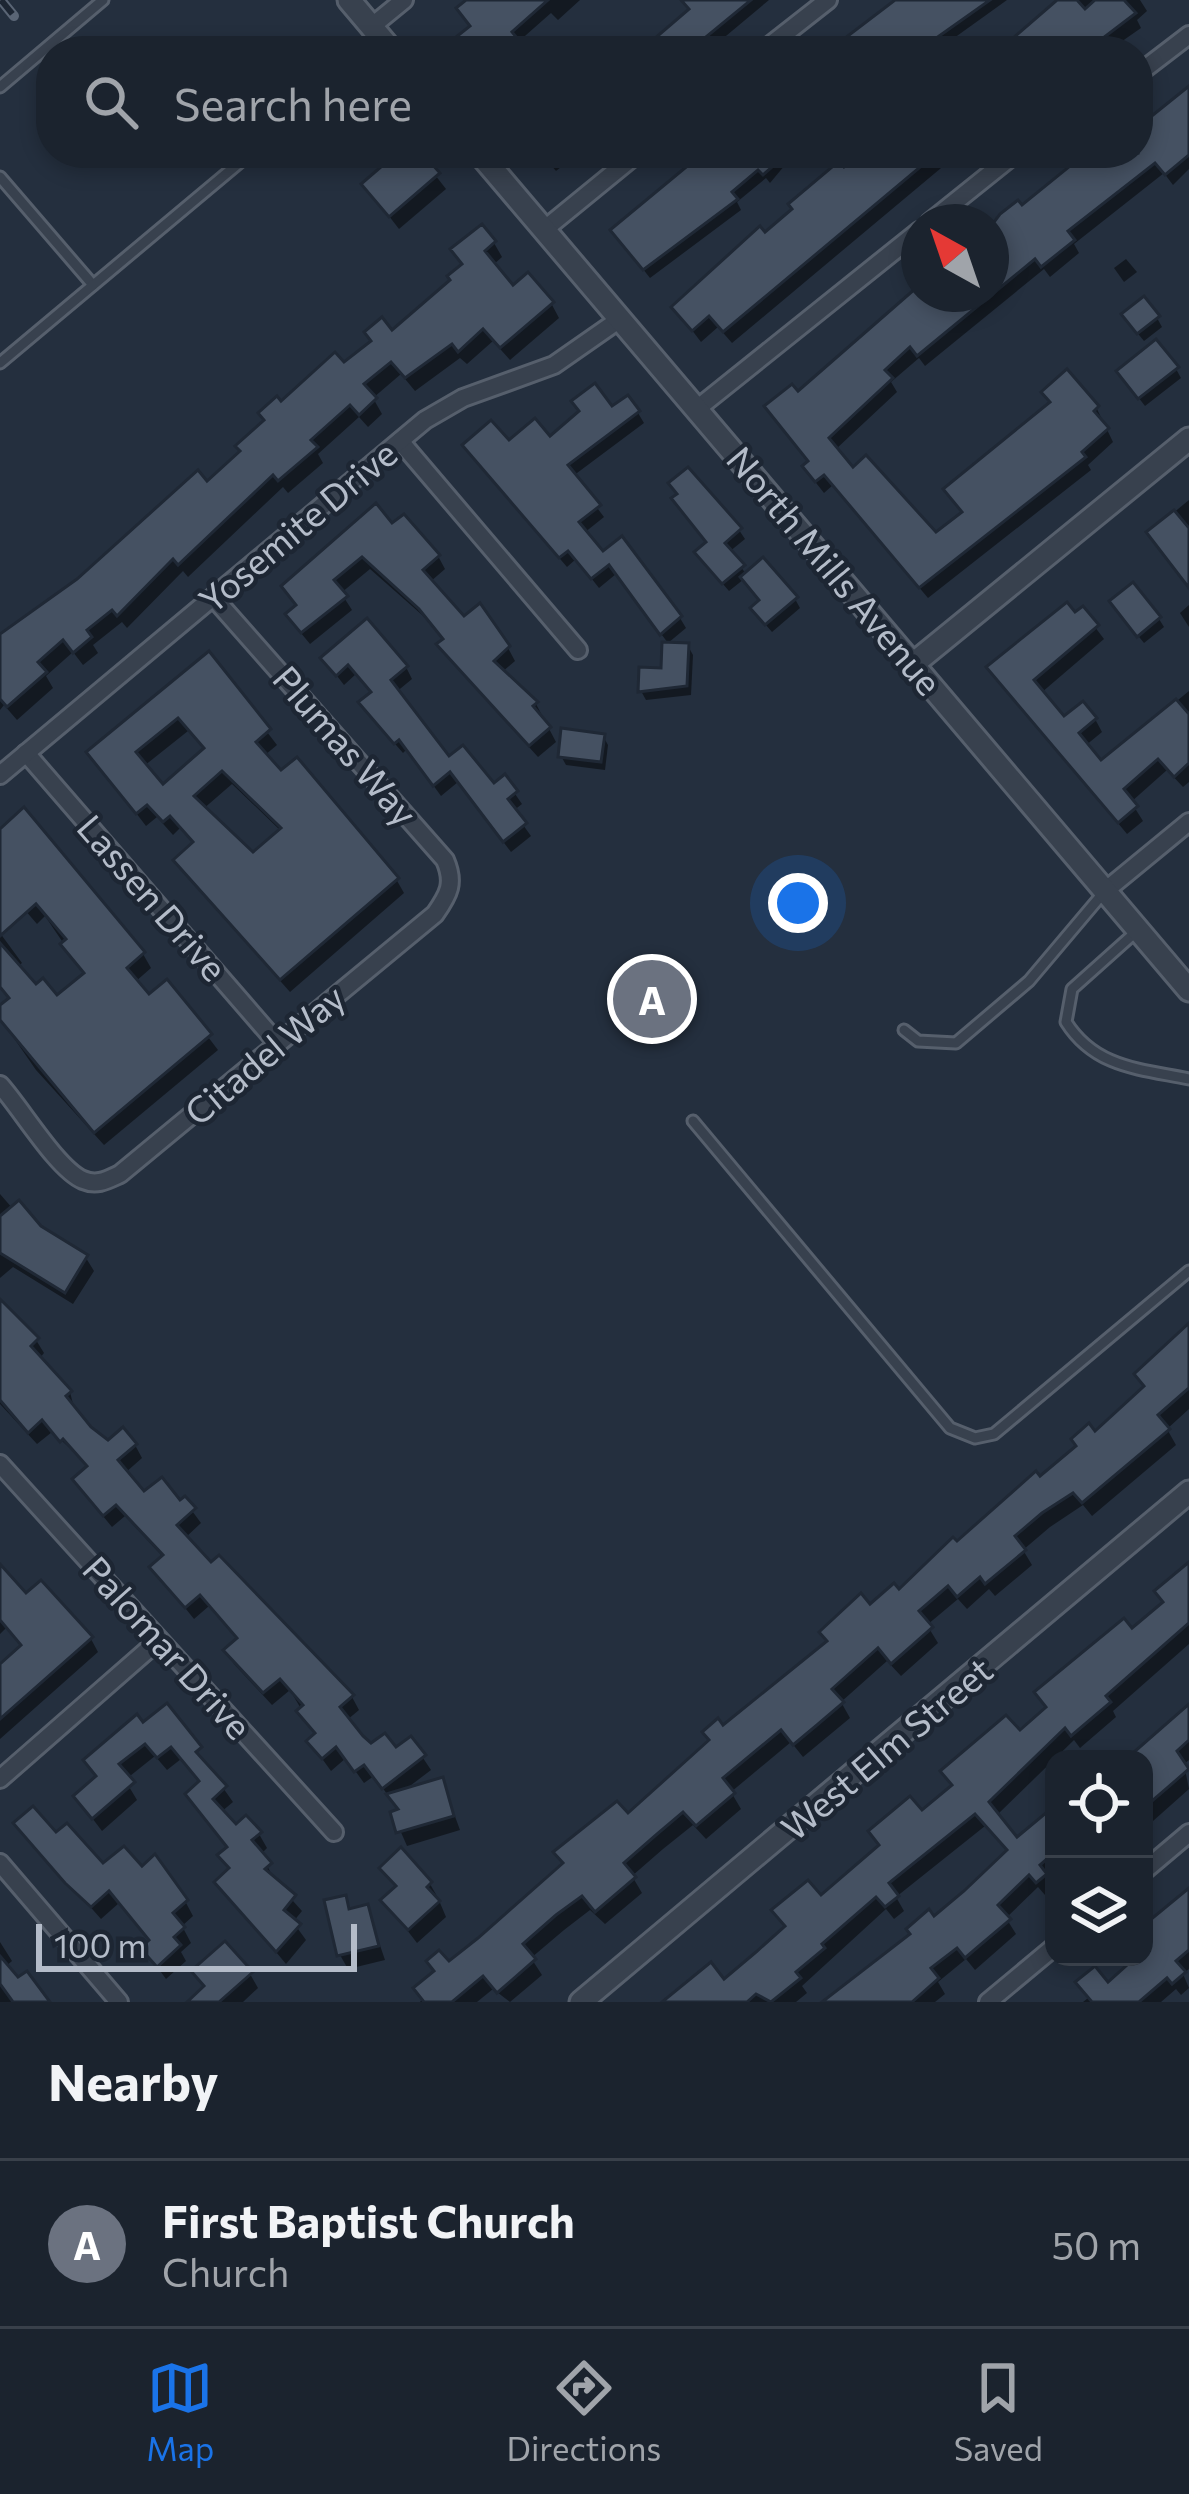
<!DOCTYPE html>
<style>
body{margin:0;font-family:Commissioner,sans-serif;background:#282f3a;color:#f1f3f6}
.controls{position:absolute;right:36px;bottom:36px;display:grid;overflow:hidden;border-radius:24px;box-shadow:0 6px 18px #0003}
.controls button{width:108px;height:108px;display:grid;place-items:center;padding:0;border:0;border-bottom:3px solid #39404a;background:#1b232e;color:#f1f3f6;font:60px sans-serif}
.compass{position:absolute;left:901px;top:204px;width:108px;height:108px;border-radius:50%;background:#1b232e;box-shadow:0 6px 18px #0003;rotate:320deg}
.scale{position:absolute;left:36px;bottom:30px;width:321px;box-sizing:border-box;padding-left:12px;border:6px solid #b4bcc9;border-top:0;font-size:33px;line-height:42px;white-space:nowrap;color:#b4bcc9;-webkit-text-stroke:9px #1d2633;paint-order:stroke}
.you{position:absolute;left:798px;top:903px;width:42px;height:42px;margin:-30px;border:9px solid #fff;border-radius:50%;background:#1a73e8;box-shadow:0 0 0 18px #1a73e833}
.badge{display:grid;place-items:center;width:78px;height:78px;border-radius:50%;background:#1a73e8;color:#fff;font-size:39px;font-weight:700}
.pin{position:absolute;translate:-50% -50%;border:6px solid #fff;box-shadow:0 3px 12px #0006}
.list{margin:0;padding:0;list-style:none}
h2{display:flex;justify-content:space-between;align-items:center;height:156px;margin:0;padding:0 48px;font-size:51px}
h2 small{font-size:39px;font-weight:400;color:#a0a4aa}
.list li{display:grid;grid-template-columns:78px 1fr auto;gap:36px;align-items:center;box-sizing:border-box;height:168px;padding:0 48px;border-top:3px solid #39404a}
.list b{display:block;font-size:45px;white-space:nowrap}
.list p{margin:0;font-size:39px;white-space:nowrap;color:#a0a4aa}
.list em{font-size:39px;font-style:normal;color:#a0a4aa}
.icon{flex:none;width:66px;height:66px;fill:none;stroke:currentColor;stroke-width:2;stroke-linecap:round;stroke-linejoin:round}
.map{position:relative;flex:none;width:1189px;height:2002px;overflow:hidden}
.search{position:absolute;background:#1b232e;box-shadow:0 6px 18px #0003;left:36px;right:36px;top:36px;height:132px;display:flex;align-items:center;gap:30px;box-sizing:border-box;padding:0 42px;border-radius:48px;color:#a0a4aa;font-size:45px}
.sheet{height:324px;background:#1b232e}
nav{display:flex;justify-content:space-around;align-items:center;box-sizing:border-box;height:168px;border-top:3px solid #39404a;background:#1b232e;font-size:33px;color:#a0a4aa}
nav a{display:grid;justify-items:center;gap:6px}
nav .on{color:#1a73e8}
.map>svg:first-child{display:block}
.shadow{fill:#0007;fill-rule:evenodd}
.building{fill:#455162;stroke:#1f2835;stroke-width:3;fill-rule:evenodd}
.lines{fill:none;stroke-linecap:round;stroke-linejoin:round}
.service-casing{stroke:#565f6c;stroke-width:15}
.minor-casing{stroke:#565f6c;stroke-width:22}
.tertiary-casing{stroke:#565f6c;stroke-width:27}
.service{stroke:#38414e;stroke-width:9}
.minor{stroke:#38414e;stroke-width:16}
.tertiary{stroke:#38414e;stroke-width:21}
.rail-casing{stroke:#5a6575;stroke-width:10}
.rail{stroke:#1d2633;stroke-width:6;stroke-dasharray:18;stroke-linecap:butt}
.labels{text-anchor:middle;stroke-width:9;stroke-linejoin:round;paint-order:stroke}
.street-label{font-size:36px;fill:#b4bcc9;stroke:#1d2633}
</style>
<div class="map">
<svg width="1189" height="2002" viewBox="0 0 1189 2002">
<rect width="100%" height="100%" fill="#242f3e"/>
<g class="shadow">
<path d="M470,0H580L558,20L551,13L517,43L524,51H461L455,41L472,27Z"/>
<path d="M682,0H769L708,51H643L691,11Z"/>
<path d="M898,0H1007L936,51H830Z"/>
<path d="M1065,0H1140L1147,11L1137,20L1141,28L1108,51H982L1000,38L1006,45Z"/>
<path d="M1189,90V169L1173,185L1164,173L1074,244L1079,253L1050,277L1044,269L925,366L919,358L891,382L897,392L835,450L852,472L936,537L1096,407L1113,442L1088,465L1091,470L928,598L833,485L824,493L813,479L797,396L919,290V294H991V227L1101,153H1138V131Z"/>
<path d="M401,153H418L446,189L399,229L365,185Z"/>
<path d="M541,153H578L556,171Z"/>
<path d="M707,153H795L770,183L766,178L737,202L741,210L650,278L620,240Z"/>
<path d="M866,153H959L732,343L718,327L701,342L675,308Z"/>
<path d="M494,243L502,257L493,265L512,290L551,303L559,318L510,360L493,341L467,364L460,358L415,391L401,374L373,398L382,414L368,427L359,417L318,454L323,463L288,493L283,487L188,577L183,571L127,628L122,622L93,645L98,653L83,665L73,652L46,676L53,688L17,720L4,705L0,710V637L206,485L243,453L280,405L392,335Z"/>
<path d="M1126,259L1137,272L1124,282L1114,268Z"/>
<path d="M1157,318L1162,327L1144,341L1130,324Z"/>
<path d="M1176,369L1181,378L1145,406L1125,380Z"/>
<path d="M612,411L638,413L644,423L573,476L604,517L584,533L603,555L680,618L686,628L668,643L616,574L599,588L576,559L567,567L472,456L549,440Z"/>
<path d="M1189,500V581L1149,533Z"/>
<path d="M392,527L438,556L445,569L430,582L463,621L496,634L508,648L515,661L502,672L536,704L556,742L538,757L447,657L440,645L445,641L430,622L370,569L341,593L352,610L310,644L296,627L289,614Z"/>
<path d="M739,530L745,539L729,552L747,575L795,599L800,608L772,632L759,617L762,602L744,579L729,591L703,561Z"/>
<path d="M1189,605V627L1180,613Z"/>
<path d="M1082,610L1104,639L1041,693L1064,721L1095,719L1102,732L1085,746L1100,764L1189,691V782L1183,787L1167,770L1131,802L1143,821L1127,834L989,667Z"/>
<path d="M1118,611L1159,619L1164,627L1144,643Z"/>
<path d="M688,646L693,655L691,695L646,700L641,691Z"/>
<path d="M208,655L277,745L265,755L396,879L404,893L290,992L185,874L177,860L195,845L180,828L173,835L157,817L146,826L90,753ZM188,731L206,751L163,788L144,766ZM232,784L282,832L252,856L221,821L216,826L202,810Z"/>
<path d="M324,659L406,667L412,679L395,693L448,760L494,787L504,778L522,804L513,811L531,836L511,852L458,782L441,796L407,749L403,753L369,714L373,694L356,674L344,685Z"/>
<path d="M603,736L608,745L605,770L566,765L561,756Z"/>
<path d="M0,832L143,954L151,968L135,982L149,998L167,983L218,1050L104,1145L36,1070L0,1018V1009L10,1000L0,988V933L22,963L17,967L35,988L57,999L85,975L45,916L37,924L5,887L0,891Z"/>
<path d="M0,1194L13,1209L86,1258L94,1271L73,1304L13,1267L0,1278Z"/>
<path d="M0,1302L36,1340L44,1353L39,1359L70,1392L74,1408L108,1444L135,1445L142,1458L125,1473L144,1495L180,1504L184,1500L201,1523L185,1538L352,1697L359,1710L347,1720L371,1747L396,1752L411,1740L431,1770L402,1792L442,1781L460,1830L407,1846L393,1814L400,1812L374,1776L364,1783L346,1758L331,1771L310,1742L317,1736L290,1690L272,1705L234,1664L227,1651L239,1640L209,1606L194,1619L153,1568L164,1558L125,1516L112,1527L83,1492L88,1468L72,1450L52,1432L37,1444L0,1404Z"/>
<path d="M1189,1327V1409L1167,1429L1176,1445L1092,1516L1083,1505L1050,1527L1023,1550L1032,1565L995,1596L989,1589L967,1609L958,1599L927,1625L938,1643L901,1676L887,1661L841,1702L850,1718L803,1757L791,1742L731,1792L741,1809L706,1839L693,1825L663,1849L632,1876L642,1893L605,1924L590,1910L564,1930L531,1958L542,1975L510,2002L493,1989L477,2002H420L448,1966L564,1866L557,1852L627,1817L870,1608L899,1593L1095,1435L1146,1388Z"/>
<path d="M1189,1565V1644L1113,1711L1116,1717L1080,1748L1074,1740L996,1816L1017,1841L1054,1810V1873L1047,1880L1052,1889L1045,1895L1038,1887L1006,1918L1016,1934L975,1970L966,1959L938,1982L945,1994L935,2002H835L1009,1853L985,1826L896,1897L904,1911L894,1919L886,1909L802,1986L807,1993L796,2002H677L724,1983L786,1929L775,1911L821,1900L954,1788L944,1771L1019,1734L1165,1604Z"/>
<path d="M0,1568L25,1598L91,1639L98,1652L0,1739V1669L23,1648L6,1628L0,1634Z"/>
<path d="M166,1707L233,1802L221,1812L236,1828L259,1834L267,1848L261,1854L275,1881L302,1911L293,1922L306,1940L286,1964L218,1882L230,1872L221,1856L229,1849L201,1784L181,1759L167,1770L155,1756L125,1780L137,1800L102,1831L76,1797L97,1778L86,1761Z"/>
<path d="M1189,1708V1760L1184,1764L1189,1789L1144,1829V1759H1131Z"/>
<path d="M17,1824L56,1837L103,1868L141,1871L185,1901L193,1916L182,1926L191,1943L181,1952L186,1961L166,1979L144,1949L151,1942L119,1903L101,1919Z"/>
<path d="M383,1868L430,1884L438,1898L446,1917L417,1943L384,1900L397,1889Z"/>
<path d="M1189,1890V1969L1183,1974L1189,1988L1181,1995L1176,1989L1161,2002H1083L1088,1998L1079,1983L1108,1986L1144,1957V1928Z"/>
<path d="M344,1899L352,1911L367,1907L385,1960L348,1969L340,1955Z"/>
<path d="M0,1942L12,1961L5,1967L46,2002H0Z"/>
<path d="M194,1972L250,1974L258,1988L243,2002H202L205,1989Z"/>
</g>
<g class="building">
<path d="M466,0H548L512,32L528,51H493L484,39L459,51L451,41L470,26L456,8Z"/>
<path d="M681,0H751L689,51H640L689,9Z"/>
<path d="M895,0H990L918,51H828Z"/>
<path d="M1057,0H1077L1085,9L1095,0H1124L1136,13L1086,51H998Z"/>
<path d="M1189,86V155L1165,175L1155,163L1068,231L1075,240L1041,267L1035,259L917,356L910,347L885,370L893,378L829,438L853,467L866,455L936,532L962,512L943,489L1050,402L1041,392L1067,369L1099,406L1094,411L1109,428L1082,452L1086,457L919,588L824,475L815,482L802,466L808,461L764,406L792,384L798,391L916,288L919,294H991V226L1000,214L1018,200L1022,205L1076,161L1080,166L1096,153H1138V127Z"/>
<path d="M397,153H422L440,173L389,217L361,184Z"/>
<path d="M703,153H788L763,175L758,170L732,192L738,199L643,270L610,230Z"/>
<path d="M862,153H937L723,332L709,316L692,331L671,307L760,226L765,232L792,209L788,204L839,161L844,167Z"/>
<path d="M482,224L496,241L485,251L513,285L528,272L554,302L500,348L483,329L458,352L452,344L405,378L391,362L364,384L377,398L359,415L350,405L311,440L318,447L278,481L273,475L178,565L173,559L117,616L112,610L87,630L92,637L73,653L63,640L38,662L47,672L7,707L0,699V634L77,579L198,470L207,481L240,451L235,446L264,420L258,413L277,396L281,401L335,352L344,362L371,341L364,332L382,317L392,330L450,280L447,276L462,264L450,249Z"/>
<path d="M1144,296L1160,316L1137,334L1121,314Z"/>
<path d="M1156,339L1179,367L1138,399L1116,371Z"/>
<path d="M595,383L612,406L628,395L640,411L568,465L601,505L579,522L603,551L622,536L682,616L660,635L609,565L591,579L568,551L559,558L462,445L491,420L509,440L535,418L550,436L579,411L571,401Z"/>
<path d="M688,467L742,528L725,543L745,565L722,584L694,552L706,542L671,498L677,494L668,483Z"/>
<path d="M376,503L392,523L404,514L440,555L423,570L464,616L480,603L510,646L494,661L538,702L533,706L551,727L529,746L436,644L443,639L419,609L362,557L334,580L348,596L301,633L285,614L296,605L281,586Z"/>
<path d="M1174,510L1189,528V588L1146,532Z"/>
<path d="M763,557L798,597L765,625L750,608L759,600L740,577Z"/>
<path d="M1133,582L1161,617L1137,637L1109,601Z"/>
<path d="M1067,602L1075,612L1083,606L1099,625L1034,680L1064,716L1083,701L1097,718L1079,733L1101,760L1176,699L1189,714V763L1174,777L1158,759L1124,789L1138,806L1118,823L986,667Z"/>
<path d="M367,618L408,666L391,680L449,756L463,745L494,783L505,774L518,791L508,799L527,823L503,842L450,772L433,786L399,740L394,744L358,702L371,692L348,665L336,676L320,658Z"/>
<path d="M662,642L689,643L687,686L638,692L639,667L661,668Z"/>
<path d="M209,651L271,729L256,742L281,770L297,757L399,878L280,980L173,860L193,842L170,816L163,822L147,805L136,814L86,752ZM178,718L204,748L163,784L136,752ZM222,771L281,828L253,852L194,796Z"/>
<path d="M561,728L605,734L601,762L558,757Z"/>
<path d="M24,807L145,952L127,968L149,994L167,979L212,1034L94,1133L0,1020V1005L9,998L0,987V943L36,984L43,978L57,995L84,973L60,944L66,939L36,904L0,936V829Z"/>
<path d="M19,1200L41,1226L88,1255L65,1293L0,1253V1216Z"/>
<path d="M0,1299L39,1338L31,1346L72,1391L66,1396L91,1427L108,1440L123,1427L137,1444L118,1460L144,1491L162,1477L180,1500L185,1496L196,1508L177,1525L211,1562L219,1555L354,1695L340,1707L363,1736L371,1743L385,1733L396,1747L411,1736L426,1755L382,1789L364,1765L354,1772L336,1747L322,1759L306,1741L315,1733L296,1711L303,1705L280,1679L263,1693L223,1650L237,1638L200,1595L185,1608L149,1567L163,1555L116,1505L103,1516L72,1479L87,1466L63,1439L60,1442L42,1420L28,1433L0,1400Z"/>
<path d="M1189,1323V1388L1158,1415L1170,1429L1082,1503L1073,1493L1042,1513L1015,1536L1026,1550L985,1584L980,1577L957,1597L948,1586L919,1611L933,1627L891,1664L878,1648L832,1689L844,1702L817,1725L793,1745L781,1730L723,1778L735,1793L696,1826L683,1812L656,1835L624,1863L636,1877L595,1912L582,1896L556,1915L523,1944L536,1959L497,1993L483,1976L452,2002H424L413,1988L434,1971L426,1961L439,1950L449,1961L478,1938L563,1863L553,1852L617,1801L628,1813L709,1740L702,1732L718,1718L723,1725L827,1641L819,1632L861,1593L870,1604L894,1583L899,1589L953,1537L957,1541L1036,1471L1040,1476L1076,1446L1071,1439L1089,1423L1095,1431L1144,1386L1134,1374Z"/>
<path d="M1189,1562V1623L1106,1696L1111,1702L1071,1736L1065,1728L989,1802L1017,1837L1047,1812L1054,1820V1853L1040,1865L1047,1874L1036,1883L1029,1875L998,1905L1011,1919L979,1946L965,1958L957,1948L931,1968L939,1978L912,2002H822L910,1934L906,1929L929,1909L934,1916L964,1891L1007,1850L975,1814L889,1883L899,1896L885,1907L876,1897L822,1944L825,1948L796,1972L801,1978L771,2002L756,1994L747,2002H662L711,1962L724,1979L756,1952L785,1926L771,1910L808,1880L821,1895L879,1845L868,1831L910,1796L922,1810L952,1785L940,1771L1006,1715L1020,1730L1046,1707L1034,1692L1124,1618L1132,1628L1163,1602L1154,1591Z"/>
<path d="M0,1564L26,1593L41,1580L93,1637L0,1719V1664L21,1645L0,1620Z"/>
<path d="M167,1703L202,1747L196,1752L227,1786L213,1799L236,1824L246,1815L262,1832L252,1840L272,1863L265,1869L296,1895L284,1910L301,1924L276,1952L214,1882L229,1868L217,1855L227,1847L185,1794L199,1781L171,1747L157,1758L145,1744L119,1764L135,1782L92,1819L73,1796L96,1776L83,1760L137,1714L143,1722Z"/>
<path d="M1189,1704V1740L1177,1751L1189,1769L1144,1808V1759H1126Z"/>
<path d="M443,1777L454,1816L396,1833L390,1812L398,1809L386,1794Z"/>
<path d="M33,1806L56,1832L67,1823L103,1863L124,1846L142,1866L155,1854L188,1900L173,1913L185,1927L174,1937L181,1945L157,1967L140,1948L149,1940L109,1891L91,1907L65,1883L13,1823Z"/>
<path d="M401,1847L432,1882L427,1887L440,1901L408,1930L380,1900L396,1886L379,1868Z"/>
<path d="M1189,1888V1950L1176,1961L1186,1972L1172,1984L1167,1978L1139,2002H1092L1075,1982L1095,1966L1108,1982L1136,1957H1144V1925Z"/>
<path d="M346,1895L349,1909L368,1904L379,1946L337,1956L324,1900Z"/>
<path d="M225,1941L253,1972L219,2002H187L204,1986L191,1971Z"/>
<path d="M0,1956L18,1977L27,1971L50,2002H13L0,1984Z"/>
</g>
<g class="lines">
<g class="service-casing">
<g id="service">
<path d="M0,87L103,0"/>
<path d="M0,177L93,285"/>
<path d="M0,363L251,153"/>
<path d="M1138,930L1072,989L1066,1022C1095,1068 1140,1069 1189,1079"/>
<path d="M904,1030L918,1041L956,1043L1029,981L1105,891"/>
<path d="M693,1121L950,1428L975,1438L994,1434L1189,1271"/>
</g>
</g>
<g class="minor-casing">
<g id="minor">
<path d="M371,27L404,0"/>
<path d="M763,51L828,0"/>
<path d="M1138,74L1189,35"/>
<path d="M930,222L1016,153"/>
<path d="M545,229L638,153"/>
<path d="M698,408L919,231"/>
<path d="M400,441L578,650"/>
<path d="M26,753L278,1044"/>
<path d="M0,775L425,420L463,398L554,365L620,319"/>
<path d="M1105,891L1189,822"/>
<path d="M0,1085C21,1108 57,1169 83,1180C97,1186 107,1180 120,1174L435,914C449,894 455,883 445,860L214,598"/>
<path d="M0,1464L334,1832"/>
<path d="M0,1779L159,1640"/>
<path d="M0,1863L119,2002"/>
<path d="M1144,1871L1189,1833"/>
<path d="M988,2002L1054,1947"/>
</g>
</g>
<g class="tertiary-casing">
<g id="tertiary">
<path d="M349,0L392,51"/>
<path d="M479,153L1189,990"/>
<path d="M912,665L1189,439"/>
<path d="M581,2002L1189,1492"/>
</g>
</g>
<use href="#service" class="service"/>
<use href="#minor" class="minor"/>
<use href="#tertiary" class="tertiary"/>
<g class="rail-casing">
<path id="rail" d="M1,0L14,16"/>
</g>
<use href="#rail" class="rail"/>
</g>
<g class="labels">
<g class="street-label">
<text transform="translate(298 527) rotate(-40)" y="13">Yosemite Drive</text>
<text transform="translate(834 571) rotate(50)" y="13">North Mills Avenue</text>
<text transform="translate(345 746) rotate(49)" y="13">Plumas Way</text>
<text transform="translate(152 898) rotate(49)" y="13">Lassen Drive</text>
<text transform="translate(265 1055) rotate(-40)" y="13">Citadel Way</text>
<text transform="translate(167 1648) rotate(48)" y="13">Palomar Drive</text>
<text transform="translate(887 1749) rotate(-40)" y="13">West Elm Street</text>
</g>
</g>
</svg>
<div class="controls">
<button><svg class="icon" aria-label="locate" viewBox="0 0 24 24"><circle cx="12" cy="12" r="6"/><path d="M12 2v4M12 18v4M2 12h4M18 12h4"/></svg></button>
<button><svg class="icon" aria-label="layers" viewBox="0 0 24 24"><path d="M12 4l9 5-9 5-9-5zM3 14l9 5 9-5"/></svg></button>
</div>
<svg class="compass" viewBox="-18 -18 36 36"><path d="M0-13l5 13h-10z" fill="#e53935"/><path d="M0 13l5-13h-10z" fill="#a0a4aa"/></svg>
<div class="scale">100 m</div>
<div class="you"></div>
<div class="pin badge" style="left:652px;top:999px;background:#6b7280">A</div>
<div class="search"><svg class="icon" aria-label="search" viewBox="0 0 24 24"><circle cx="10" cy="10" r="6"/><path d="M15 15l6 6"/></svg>Search here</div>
</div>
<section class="sheet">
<h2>Nearby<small></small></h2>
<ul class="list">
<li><span class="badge" style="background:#6b7280">A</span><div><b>First Baptist Church</b><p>Church</p></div><em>50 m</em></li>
</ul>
</section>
<nav>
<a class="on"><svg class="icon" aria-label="map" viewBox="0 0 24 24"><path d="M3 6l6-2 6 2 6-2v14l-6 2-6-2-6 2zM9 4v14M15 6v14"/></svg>Map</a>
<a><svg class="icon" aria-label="directions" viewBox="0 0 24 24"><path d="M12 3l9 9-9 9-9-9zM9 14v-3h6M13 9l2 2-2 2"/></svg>Directions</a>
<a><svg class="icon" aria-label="saved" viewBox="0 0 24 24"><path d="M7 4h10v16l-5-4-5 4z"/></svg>Saved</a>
</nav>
